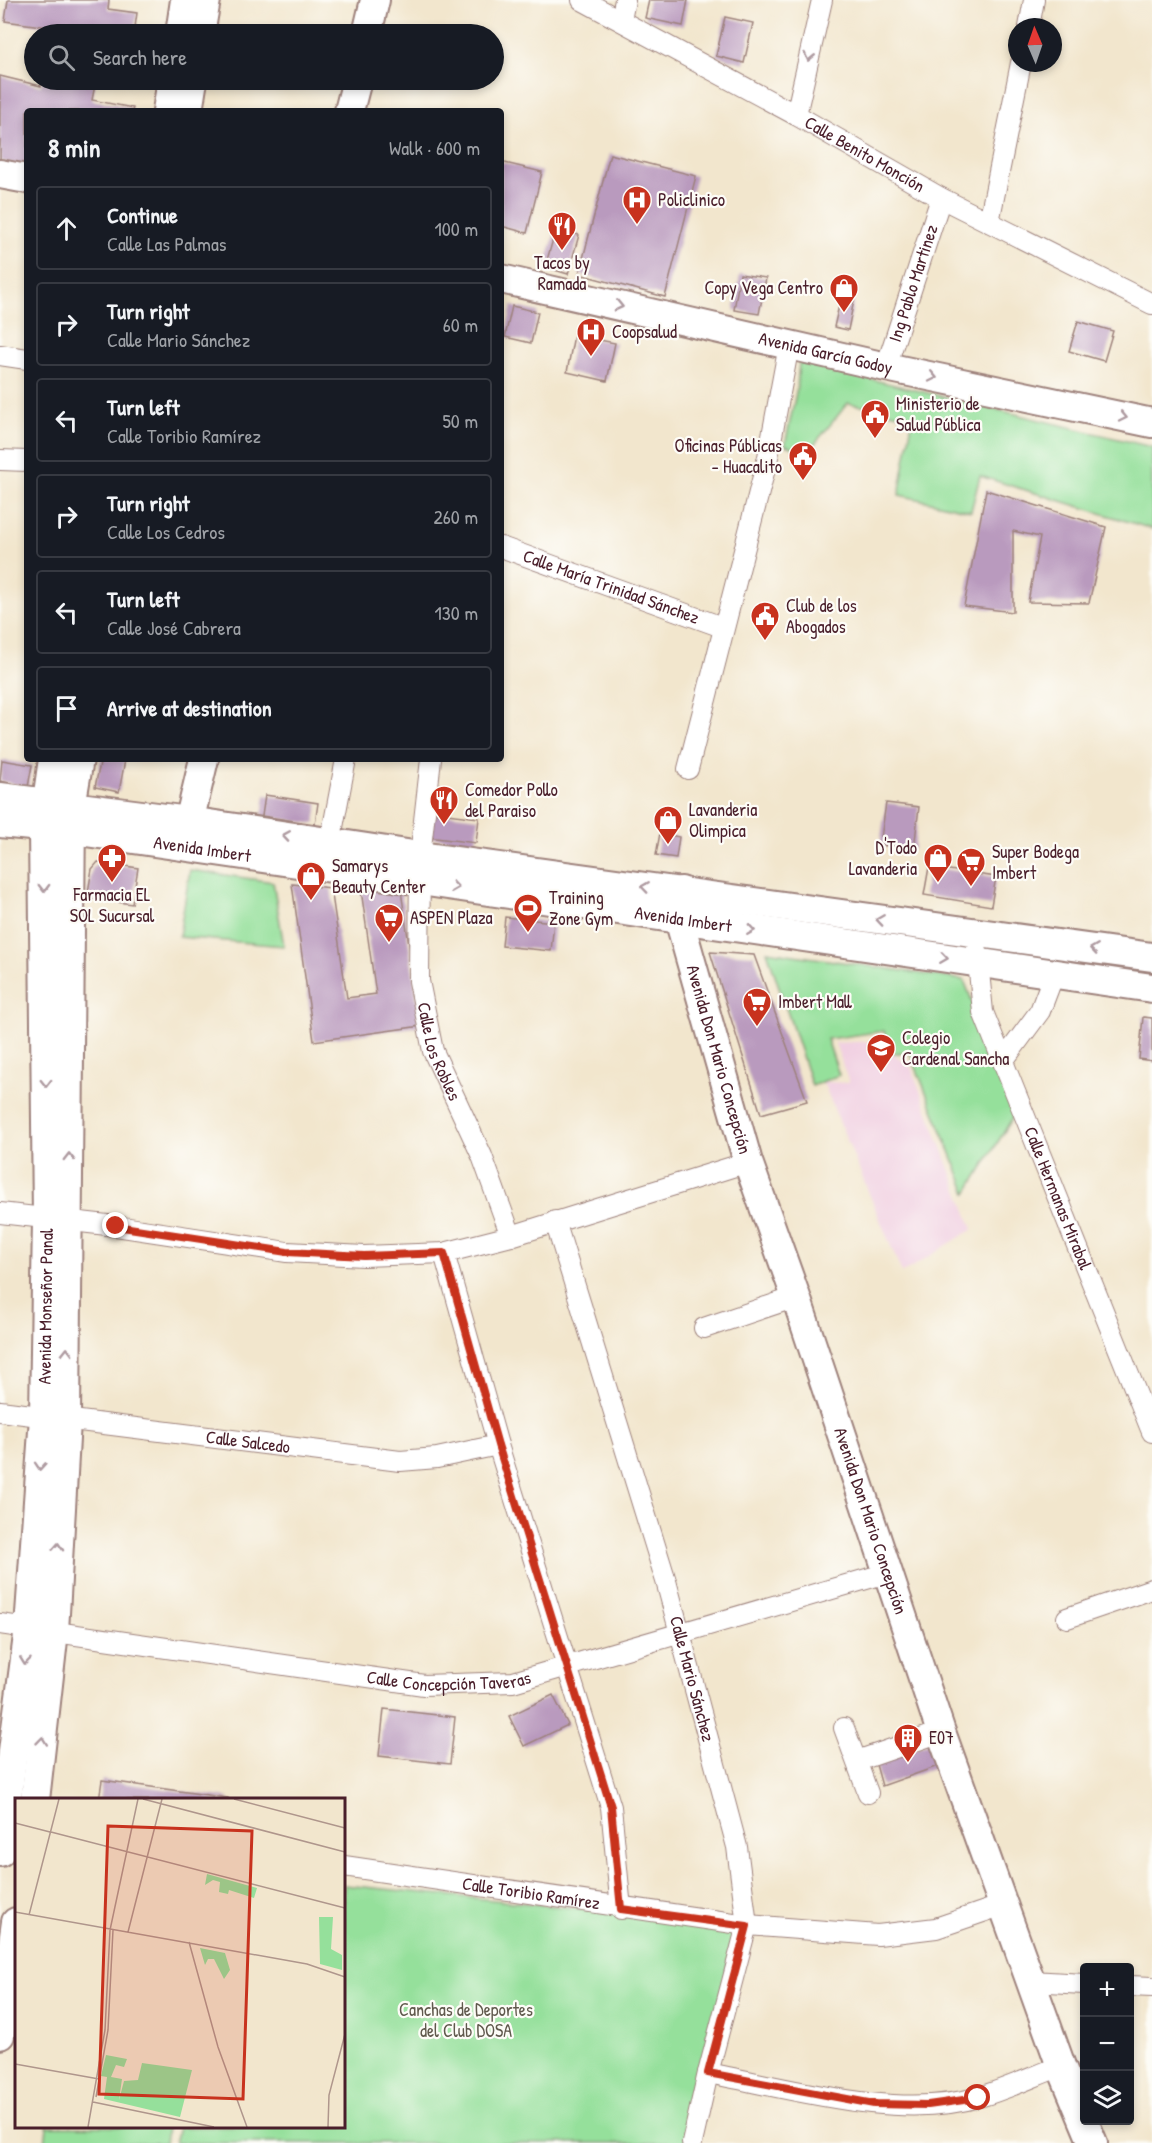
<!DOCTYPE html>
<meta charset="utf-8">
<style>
body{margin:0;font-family:"Patrick Hand",sans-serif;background:#242831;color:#f1f3f6}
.controls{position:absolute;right:18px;bottom:18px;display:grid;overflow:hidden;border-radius:6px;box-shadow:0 3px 9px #0003}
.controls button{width:54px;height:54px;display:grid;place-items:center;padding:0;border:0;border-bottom:2px solid #363941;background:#171b24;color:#f1f3f6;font:30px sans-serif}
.compass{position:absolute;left:1008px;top:18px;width:54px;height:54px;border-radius:50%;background:#171b24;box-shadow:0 3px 9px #0003;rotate:358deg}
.stop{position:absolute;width:18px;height:18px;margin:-14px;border:4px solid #c8321e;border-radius:50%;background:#fff}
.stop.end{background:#c8321e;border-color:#fff;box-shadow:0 2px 6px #0008}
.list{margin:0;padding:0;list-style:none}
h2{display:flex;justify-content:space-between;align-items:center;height:78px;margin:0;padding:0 24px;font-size:26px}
h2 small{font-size:20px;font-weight:400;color:#9ea1a6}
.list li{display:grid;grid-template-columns:39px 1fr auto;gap:18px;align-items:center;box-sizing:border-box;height:84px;margin:0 12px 12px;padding:0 12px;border:2px solid #363941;border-radius:6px}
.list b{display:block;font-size:22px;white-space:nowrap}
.list p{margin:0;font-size:20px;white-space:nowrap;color:#9ea1a6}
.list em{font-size:20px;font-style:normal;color:#9ea1a6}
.icon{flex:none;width:33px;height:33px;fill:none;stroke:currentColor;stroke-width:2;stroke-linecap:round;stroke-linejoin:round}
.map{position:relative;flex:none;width:1152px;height:2143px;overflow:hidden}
.search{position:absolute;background:#171b24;box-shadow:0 3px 9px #0003;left:24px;top:24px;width:480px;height:66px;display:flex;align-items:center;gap:15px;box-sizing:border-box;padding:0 21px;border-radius:33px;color:#9ea1a6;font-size:22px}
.panel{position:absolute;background:#171b24;box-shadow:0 3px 9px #0003;left:24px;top:108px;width:480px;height:654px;border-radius:6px}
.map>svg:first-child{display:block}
.built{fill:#f1d0e2}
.green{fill:#95e09b;stroke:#708063;stroke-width:1.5}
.building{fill:#b99abe}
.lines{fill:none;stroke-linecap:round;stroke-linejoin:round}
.street-casing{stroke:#9e827c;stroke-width:22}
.secondary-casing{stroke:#9e827c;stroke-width:32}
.street{stroke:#fff;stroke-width:20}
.secondary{stroke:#fff;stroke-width:28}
.oneway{stroke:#ae9aa0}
.route{stroke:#c8321e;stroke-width:8}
.labels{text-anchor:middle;stroke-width:4.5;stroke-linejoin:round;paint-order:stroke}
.street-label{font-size:18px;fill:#4a1f2b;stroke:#fdfcf7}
.poi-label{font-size:18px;fill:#4a1f2b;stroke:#fdfcf7;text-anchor:start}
.park-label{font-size:18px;fill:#60594d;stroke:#fdfcf7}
.inset-road{fill:none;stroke:#af968c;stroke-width:1.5}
.view{fill:#c8321e;fill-opacity:0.15;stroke:#c8321e;stroke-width:3}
.inset-edge{fill:none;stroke:#4a1f2b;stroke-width:3}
</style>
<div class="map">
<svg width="1152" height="2143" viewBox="0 0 1152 2143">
<rect width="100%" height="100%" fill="#fdfcf7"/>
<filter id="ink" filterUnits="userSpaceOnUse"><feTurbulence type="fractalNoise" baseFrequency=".0167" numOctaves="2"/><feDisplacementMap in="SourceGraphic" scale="12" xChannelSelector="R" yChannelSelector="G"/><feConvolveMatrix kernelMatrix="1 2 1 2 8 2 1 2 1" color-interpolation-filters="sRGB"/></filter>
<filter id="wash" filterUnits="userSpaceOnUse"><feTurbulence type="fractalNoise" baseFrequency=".008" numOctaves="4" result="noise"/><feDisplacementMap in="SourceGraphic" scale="24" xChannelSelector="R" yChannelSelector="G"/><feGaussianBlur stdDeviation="1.35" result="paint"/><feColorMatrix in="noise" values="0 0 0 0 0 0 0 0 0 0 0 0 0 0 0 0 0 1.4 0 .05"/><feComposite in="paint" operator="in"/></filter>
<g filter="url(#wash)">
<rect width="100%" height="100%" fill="#f2e6cd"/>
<path class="built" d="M876,1041L911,1067L973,1229L902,1273L823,1082L849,1083L835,1043Z"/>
<g class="green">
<path d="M799,362L1152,447V529L980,476L971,511L899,495L913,417L848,403L808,452L785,445L797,388Z"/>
<path d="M190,870L273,882L284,946L179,937Z"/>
<path d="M767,951L964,980L1015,1114L967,1193L910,1053H891L884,1031L827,1039L839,1075L812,1086Z"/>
<path d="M344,1885L736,1924L690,2143H175L179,2127L344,2126Z"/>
<path d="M47,2127V2126L167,2127L165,2143H45Z"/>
</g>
<g id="blocks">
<g class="building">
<path d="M8,0H109L108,9L137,13L134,34H100L5,21Z"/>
<path d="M649,0H688L683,26L645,18Z"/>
<path d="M725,17L753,23L744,63L716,56Z"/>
<path d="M0,76L41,86L42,80H96L92,100L133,108L132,111H27V167L0,161Z"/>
<path d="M610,154L696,176L665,297L579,274Z"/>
<path d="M501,162L542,172L527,233L501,226Z"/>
<path d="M556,229L579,235L568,274L545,267Z"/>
<path d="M740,274L766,278L759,314L734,310Z"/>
<path d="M841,297L854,300L848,330L834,327Z"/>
<path d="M512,306L538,312L531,343L505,337Z"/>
<path d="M1078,321L1113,331L1104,361L1069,351Z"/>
<path d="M574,335L615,343L607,381L567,372Z"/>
<path d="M986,490L1106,527L1089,603L1028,602L1040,537L1013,531V612L964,606Z"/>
<path d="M101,759L125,760L119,792L95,787Z"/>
<path d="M2,760L32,765L28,787L0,781Z"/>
<path d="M265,795L318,803L315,824L262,816Z"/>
<path d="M886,803L919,807L914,849L880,845Z"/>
<path d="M431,812L479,818L476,843L428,837Z"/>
<path d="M660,833L679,837L676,858L656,855Z"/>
<path d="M98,862L138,868L132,904L87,898L92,869Z"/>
<path d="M929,867L996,877L991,906L924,895Z"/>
<path d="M292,884L331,888L347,998L376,994L361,890L400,884L421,1026L314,1041Z"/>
<path d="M505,917L554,922L551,951L502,946Z"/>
<path d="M710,952L754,955L807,1101L761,1114Z"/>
<path d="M1143,1017L1152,1018V1061L1139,1059Z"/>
<path d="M553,1695L568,1725L524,1746L509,1716Z"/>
<path d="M384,1709L455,1717L450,1764L379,1756Z"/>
<path d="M932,1742L941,1765L882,1786L875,1761Z"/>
<path d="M102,1780L228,1798V1800H99Z"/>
</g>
</g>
</g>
<g filter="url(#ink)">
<use href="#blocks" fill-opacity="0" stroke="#9e827c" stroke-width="1.5"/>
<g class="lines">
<g class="street-casing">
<g id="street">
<path id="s1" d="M582,0L796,115L941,198L1152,304"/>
<path d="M621,20L625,0"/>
<path d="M1029,27L1034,0"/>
<path d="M796,115L822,0"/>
<path d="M989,222L1021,63"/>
<path d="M0,355L27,359"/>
<path id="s2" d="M886,367L941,198"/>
<path d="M0,460L27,461"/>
<path id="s3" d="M501,547L722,627"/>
<path id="s4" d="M431,759L420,856L419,981L433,1051L482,1156L511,1236"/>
<path d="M688,769L768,457L789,345"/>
<path d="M330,843L346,759"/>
<path id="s5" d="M977,951L983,1012L1152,1432"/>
<path d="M1003,1061L1040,1011L1054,974"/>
<path d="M0,1213L116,1226L287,1252L364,1256L444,1253L511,1236L748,1162"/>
<path id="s6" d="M555,1221L666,1581L737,1847L747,1925L708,2073L692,2143"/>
<path d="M444,1253L498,1445L611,1807L621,1909"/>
<path d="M704,1328L796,1297"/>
<path id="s7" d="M0,1411L400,1461L437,1458L498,1445"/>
<path d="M1067,1618L1152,1589"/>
<path id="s8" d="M0,1624L424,1685L513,1682L887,1573"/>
<path d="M844,1728L868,1793"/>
<path d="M857,1761L941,1732"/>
<path id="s9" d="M344,1866L747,1925L878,1935L936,1928L1003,1905"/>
<path d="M1031,1981L1084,1984"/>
<path d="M1130,1986L1152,1987"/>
<path d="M708,2073C789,2088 899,2121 979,2097C1007,2089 1034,2076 1061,2066"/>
</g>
</g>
<g class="secondary-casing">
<g id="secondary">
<path d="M180,34L185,0"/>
<path d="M200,34L206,0"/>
<path d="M367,34L375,0"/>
<path d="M167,111L172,80"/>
<path d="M188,111L193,80"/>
<path d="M349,111L357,80"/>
<path d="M0,174L27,179"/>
<path id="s10" d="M501,279L886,367L1152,423"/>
<path d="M0,797L189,821L420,856L1152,957"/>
<path id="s11" d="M0,823L72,830L1152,988"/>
<path d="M185,839L204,759"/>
<path id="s12" d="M681,891L679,919L748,1162L796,1297L941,1732L1061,2066L1093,2143"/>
<path d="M35,1800L54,1631L66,1421L71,806L79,759"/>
<path id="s13" d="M0,1852L29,1628L44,1417L47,1219L43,829L53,759"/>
<path d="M0,2035L16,1922"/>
</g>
</g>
<use href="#street" class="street"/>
<use href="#secondary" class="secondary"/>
</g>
<defs><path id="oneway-chevron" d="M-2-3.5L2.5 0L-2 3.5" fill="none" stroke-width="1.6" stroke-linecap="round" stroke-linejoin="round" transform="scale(1.5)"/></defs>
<g class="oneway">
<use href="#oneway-chevron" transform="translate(809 57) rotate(103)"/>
<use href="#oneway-chevron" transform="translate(619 306) rotate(13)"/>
<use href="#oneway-chevron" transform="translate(933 377) rotate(12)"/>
<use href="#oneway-chevron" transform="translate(1123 417) rotate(12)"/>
<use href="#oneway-chevron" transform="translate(286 836) rotate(-171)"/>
<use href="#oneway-chevron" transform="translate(455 887) rotate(8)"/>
<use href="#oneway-chevron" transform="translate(645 887) rotate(-172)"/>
<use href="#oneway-chevron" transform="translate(44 888) rotate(89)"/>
<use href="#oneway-chevron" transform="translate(880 920) rotate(-172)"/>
<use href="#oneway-chevron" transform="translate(751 930) rotate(8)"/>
<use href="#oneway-chevron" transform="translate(1094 949) rotate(-172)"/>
<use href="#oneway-chevron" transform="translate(944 958) rotate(8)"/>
<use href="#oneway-chevron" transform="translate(46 1083) rotate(89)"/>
<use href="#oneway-chevron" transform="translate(69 1157) rotate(-90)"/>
<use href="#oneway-chevron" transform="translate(67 1352) rotate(-89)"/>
<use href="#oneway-chevron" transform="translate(40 1466) rotate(94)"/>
<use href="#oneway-chevron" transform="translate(58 1547) rotate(-87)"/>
<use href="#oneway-chevron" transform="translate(25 1661) rotate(97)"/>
<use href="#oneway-chevron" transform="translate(42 1741) rotate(-84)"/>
</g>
</g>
<g class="lines" filter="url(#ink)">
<path class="route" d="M116,1226L287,1252L364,1256L444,1253L498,1445L611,1807L621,1909L747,1926L708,2073L874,2104L928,2105L978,2098"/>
</g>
<defs>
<g id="hospital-pin" transform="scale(1.5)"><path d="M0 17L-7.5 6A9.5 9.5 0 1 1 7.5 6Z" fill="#c8321e" stroke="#fdfcf7"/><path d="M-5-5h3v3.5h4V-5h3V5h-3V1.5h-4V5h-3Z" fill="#fff"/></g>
<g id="restaurant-pin" transform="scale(1.5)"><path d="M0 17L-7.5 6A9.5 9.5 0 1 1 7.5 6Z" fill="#c8321e" stroke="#fdfcf7"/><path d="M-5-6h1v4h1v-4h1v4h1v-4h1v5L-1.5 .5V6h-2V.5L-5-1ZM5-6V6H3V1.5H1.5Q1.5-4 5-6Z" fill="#fff"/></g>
<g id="shop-pin" transform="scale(1.5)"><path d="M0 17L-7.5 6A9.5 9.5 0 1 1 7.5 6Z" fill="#c8321e" stroke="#fdfcf7"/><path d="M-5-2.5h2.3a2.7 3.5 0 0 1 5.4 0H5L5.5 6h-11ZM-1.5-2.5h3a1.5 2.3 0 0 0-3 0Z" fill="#fff"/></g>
<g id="civic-pin" transform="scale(1.5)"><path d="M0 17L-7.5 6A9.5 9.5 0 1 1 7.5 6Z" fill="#c8321e" stroke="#fdfcf7"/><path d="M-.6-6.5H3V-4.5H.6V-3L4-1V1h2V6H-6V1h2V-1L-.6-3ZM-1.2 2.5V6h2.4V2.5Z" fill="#fff"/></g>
<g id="pharmacy-pin" transform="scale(1.5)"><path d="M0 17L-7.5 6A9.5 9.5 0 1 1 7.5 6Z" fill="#c8321e" stroke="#fdfcf7"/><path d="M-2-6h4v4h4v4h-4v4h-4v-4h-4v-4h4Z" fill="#fff"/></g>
<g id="supermarket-pin" transform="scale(1.5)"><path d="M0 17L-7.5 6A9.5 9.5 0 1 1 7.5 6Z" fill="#c8321e" stroke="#fdfcf7"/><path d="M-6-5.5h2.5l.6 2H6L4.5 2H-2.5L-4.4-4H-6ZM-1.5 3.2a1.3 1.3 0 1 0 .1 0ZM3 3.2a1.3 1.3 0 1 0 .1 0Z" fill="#fff"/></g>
<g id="stadium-pin" transform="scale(1.5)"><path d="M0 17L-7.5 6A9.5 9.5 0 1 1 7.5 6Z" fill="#c8321e" stroke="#fdfcf7"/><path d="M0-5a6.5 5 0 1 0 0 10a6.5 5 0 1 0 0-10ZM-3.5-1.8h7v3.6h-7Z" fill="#fff"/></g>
<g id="school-pin" transform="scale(1.5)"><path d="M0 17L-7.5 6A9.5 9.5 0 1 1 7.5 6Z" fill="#c8321e" stroke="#fdfcf7"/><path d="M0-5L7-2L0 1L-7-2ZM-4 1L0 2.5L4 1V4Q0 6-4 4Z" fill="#fff"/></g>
<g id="building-pin" transform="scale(1.5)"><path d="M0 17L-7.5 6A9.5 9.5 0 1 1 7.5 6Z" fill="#c8321e" stroke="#fdfcf7"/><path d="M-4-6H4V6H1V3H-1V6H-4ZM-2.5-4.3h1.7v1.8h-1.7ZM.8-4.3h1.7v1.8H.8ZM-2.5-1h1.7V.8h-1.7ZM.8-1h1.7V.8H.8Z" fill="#fff"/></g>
</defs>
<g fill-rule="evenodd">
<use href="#hospital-pin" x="637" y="200"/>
<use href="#restaurant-pin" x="562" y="226"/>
<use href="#shop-pin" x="844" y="288"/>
<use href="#hospital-pin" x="591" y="332"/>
<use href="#civic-pin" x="875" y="414"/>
<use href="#civic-pin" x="803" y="456"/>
<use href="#civic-pin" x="765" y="616"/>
<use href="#restaurant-pin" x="444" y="800"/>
<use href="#shop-pin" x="668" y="820"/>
<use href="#pharmacy-pin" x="112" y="858"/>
<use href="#shop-pin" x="938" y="858"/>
<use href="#supermarket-pin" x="971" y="862"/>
<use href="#shop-pin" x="311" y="876"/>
<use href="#stadium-pin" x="528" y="908"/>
<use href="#supermarket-pin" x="389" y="918"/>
<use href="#supermarket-pin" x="757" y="1002"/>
<use href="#school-pin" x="881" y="1048"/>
<use href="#building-pin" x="908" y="1738"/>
</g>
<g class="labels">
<g class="street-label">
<text dy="6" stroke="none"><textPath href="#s1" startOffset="322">Calle Benito Monción</textPath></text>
<text dy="6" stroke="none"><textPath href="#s2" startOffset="88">Ing Pablo Martinez</textPath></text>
<text dy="6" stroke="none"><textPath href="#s10" startOffset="333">Avenida García Godoy</textPath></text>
<text dy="6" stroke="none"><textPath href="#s3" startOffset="117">Calle María Trinidad Sánchez</textPath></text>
<text dy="6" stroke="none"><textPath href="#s11" startOffset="204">Avenida Imbert</textPath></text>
<text dy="6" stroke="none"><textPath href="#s11" startOffset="690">Avenida Imbert</textPath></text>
<text dy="6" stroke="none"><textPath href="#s4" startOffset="296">Calle Los Robles</textPath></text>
<text dy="6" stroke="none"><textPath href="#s12" startOffset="174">Avenida Don Mario Concepción</textPath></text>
<text dy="6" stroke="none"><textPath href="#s5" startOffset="262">Calle Hermanas Mirabal</textPath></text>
<text dy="6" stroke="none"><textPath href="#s13" startOffset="548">Avenida Monseñor Panal</textPath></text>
<text dy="6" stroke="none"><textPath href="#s7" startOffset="250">Calle Salcedo</textPath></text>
<text dy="6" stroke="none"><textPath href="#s12" startOffset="660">Avenida Don Mario Concepción</textPath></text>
<text dy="6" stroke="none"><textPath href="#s8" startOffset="453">Calle Concepción Taveras</textPath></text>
<text dy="6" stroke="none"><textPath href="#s6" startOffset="478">Calle Mario Sánchez</textPath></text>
<text dy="6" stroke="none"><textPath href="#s9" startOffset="189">Calle Toribio Ramírez</textPath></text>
</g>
<g class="poi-label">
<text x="658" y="206">Policlinico</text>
<text x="562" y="269" text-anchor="middle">Tacos by<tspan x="562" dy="21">Ramada</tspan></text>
<text x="823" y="294" text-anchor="end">Copy Vega Centro</text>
<text x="612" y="338">Coopsalud</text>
<text x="896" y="410">Ministerio de<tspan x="896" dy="21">Salud Pública</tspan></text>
<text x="782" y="452" text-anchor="end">Oficinas Públicas<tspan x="782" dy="21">- Huacalito</tspan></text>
<text x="786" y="612">Club de los<tspan x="786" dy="21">Abogados</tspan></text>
<text x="465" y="796">Comedor Pollo<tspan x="465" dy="21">del Paraiso</tspan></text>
<text x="689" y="816">Lavanderia<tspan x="689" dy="21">Olimpica</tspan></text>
<text x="917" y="854" text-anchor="end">D'Todo<tspan x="917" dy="21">Lavanderia</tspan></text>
<text x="992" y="858">Super Bodega<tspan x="992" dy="21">Imbert</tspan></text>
<text x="332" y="872">Samarys<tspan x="332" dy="21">Beauty Center</tspan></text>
<text x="112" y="901" text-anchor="middle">Farmacia EL<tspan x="112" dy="21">SOL Sucursal</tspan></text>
<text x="549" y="904">Training<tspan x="549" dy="21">Zone Gym</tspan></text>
<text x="410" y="924">ASPEN Plaza</text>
<text x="778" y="1008">Imbert Mall</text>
<text x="902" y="1044">Colegio<tspan x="902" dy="21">Cardenal Sancha</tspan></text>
<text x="929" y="1744">E07</text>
</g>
<g class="park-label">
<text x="466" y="2016">Canchas de Deportes<tspan x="466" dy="21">del Club DOSA</tspan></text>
</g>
</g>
<g transform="translate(15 1798)">
<rect width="330" height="330" fill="#f2e6cd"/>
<path d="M192,76L242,90L239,100L214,92L213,96L204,94L205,84L198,82L190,87ZM304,119H318L316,151L327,157V172L305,166ZM185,150L210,155L215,172L209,181L199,161H193L190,167ZM91,257L112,261L109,269L101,267L96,279L107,281L104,302L109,283L123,282L127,265L177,272L165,319L89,301L92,279L86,278Z" fill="#95e09b"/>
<path class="inset-road" d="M128,1L330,54M219,1L330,30M0,25L35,34M36,34L330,110M0,114L292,166L330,179M14,117L44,1M95,132L123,1M113,134L147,1M174,144L203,249L232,329M0,266L84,281M81,299L93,232L98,132M78,304L199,329M73,329L90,232L95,132M313,329L314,297L330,236"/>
<path class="view" d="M93,28L237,33L228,301L84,296Z"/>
<rect width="330" height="330" class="inset-edge"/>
</g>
</svg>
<div class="controls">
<button>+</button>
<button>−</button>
<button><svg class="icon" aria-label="layers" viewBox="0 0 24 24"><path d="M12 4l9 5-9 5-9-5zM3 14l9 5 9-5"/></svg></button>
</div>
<svg class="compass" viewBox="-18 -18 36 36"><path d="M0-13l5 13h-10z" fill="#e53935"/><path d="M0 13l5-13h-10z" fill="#9ea1a6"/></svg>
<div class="stop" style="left:978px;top:2098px"></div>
<div class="stop end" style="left:116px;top:1226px"></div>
<div class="search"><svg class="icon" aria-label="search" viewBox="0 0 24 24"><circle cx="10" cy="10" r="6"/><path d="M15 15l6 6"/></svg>Search here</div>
<section class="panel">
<h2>8 min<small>Walk · 600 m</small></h2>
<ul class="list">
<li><svg class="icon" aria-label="ahead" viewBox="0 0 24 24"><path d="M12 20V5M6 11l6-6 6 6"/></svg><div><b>Continue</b><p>Calle Las Palmas</p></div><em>100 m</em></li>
<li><svg class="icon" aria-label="right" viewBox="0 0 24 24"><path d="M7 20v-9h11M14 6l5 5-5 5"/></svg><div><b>Turn right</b><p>Calle Mario Sánchez</p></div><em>60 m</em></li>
<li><svg class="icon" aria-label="left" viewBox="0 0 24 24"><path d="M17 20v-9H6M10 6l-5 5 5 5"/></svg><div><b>Turn left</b><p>Calle Toribio Ramírez</p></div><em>50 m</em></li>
<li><svg class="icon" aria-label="right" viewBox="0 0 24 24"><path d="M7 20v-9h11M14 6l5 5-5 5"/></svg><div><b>Turn right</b><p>Calle Los Cedros</p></div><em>260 m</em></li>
<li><svg class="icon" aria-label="left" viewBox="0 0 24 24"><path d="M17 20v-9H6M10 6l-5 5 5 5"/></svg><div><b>Turn left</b><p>Calle José Cabrera</p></div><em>130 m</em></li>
<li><svg class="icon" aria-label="arrive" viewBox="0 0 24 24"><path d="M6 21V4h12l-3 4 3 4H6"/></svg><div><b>Arrive at destination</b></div></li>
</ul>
</section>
</div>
